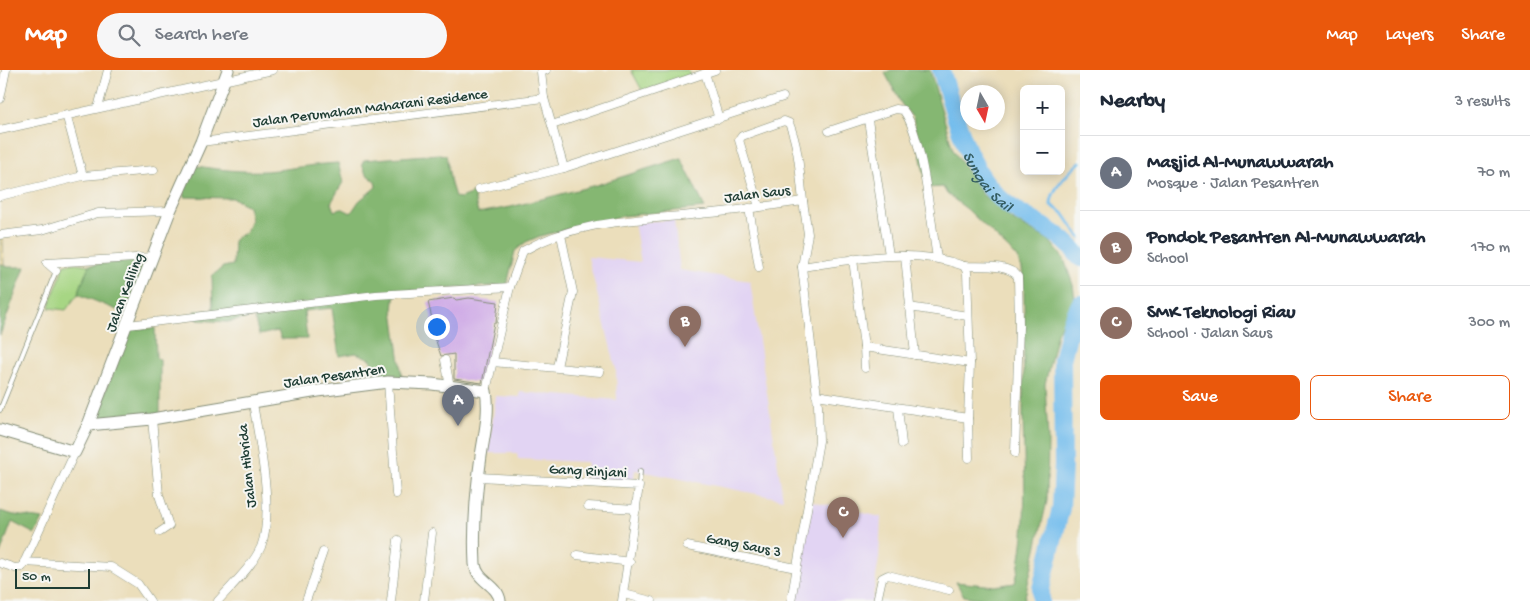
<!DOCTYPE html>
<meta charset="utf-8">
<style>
body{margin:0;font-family:"Gochi Hand",sans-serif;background:#f6f6f7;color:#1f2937}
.controls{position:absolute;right:15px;top:15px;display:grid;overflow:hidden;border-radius:8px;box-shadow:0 2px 12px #0003}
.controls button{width:45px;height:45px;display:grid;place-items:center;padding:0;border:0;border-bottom:1px solid #e0e1e3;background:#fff;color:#1f2937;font:25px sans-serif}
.compass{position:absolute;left:960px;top:15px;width:45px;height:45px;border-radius:50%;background:#fff;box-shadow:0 2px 12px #0003;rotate:171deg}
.scale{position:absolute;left:15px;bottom:12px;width:75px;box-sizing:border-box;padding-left:5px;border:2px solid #1f3d34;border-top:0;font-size:14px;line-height:18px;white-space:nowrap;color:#1f3d34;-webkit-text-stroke:4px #f6f6f2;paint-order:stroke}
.you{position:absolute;left:436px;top:256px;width:18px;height:18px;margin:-12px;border:4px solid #fff;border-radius:50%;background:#1a73e8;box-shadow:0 0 0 8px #1a73e833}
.badge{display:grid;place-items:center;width:32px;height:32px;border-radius:50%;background:#ea580c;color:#fff;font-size:16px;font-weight:700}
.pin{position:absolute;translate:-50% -41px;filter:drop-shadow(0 1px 2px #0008)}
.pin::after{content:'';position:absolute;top:26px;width:18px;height:15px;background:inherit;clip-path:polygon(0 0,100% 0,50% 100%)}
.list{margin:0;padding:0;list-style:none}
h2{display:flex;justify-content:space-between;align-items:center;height:65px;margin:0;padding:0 20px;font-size:21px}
h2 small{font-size:16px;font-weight:400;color:#747a83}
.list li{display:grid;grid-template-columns:32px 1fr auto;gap:15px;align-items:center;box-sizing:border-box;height:75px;padding:0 20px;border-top:1px solid #e0e1e3}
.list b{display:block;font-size:19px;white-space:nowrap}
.list p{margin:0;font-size:16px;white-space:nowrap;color:#747a83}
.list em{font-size:16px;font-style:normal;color:#747a83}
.actions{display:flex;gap:10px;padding:15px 20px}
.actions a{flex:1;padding:11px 0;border:1px solid #ea580c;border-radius:8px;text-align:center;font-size:18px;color:#ea580c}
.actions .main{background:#ea580c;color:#fff}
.icon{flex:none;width:28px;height:28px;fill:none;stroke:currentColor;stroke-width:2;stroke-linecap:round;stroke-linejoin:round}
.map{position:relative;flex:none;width:1080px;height:531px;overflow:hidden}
header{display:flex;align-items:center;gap:30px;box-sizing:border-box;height:70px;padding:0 25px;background:#ea580c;color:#fff}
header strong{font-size:24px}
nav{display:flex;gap:28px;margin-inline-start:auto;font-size:18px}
.search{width:350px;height:45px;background:#f6f6f7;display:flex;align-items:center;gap:12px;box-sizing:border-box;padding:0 18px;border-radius:28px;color:#747a83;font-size:19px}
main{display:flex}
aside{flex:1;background:#fff}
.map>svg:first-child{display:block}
.built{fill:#e2d4f3}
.green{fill:#a7d684;stroke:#638a5c}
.forest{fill:#85b772;stroke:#527a53}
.sand{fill:#eeda9e;stroke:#868c69}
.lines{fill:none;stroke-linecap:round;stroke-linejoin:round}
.stream{stroke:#74bded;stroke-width:3}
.river{stroke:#74bded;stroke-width:18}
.building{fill:#cba3e5}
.lane-casing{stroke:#858e78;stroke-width:5.5}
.street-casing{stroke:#858e78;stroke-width:9}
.secondary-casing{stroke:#858e78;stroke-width:13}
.lane{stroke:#fff;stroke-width:4}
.street{stroke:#fff;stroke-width:8}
.secondary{stroke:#fff;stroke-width:11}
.labels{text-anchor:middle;stroke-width:4;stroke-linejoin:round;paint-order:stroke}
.street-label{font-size:15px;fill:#1f3d34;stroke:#f6f6f2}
.water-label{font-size:16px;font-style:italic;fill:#345d62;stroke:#f6f6f2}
</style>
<header>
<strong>Map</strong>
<div class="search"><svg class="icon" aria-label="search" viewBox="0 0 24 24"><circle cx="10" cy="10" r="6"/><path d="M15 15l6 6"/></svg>Search here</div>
<nav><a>Map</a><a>Layers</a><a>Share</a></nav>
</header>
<main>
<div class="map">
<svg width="1080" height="531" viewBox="0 0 1080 531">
<rect width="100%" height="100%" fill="#f6f6f2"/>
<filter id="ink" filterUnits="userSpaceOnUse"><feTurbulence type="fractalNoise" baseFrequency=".02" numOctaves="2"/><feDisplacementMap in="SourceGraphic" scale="10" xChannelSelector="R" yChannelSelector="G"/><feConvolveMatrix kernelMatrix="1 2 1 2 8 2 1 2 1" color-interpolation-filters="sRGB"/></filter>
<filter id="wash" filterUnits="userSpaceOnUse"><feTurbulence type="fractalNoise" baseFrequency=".0096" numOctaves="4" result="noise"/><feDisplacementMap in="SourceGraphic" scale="20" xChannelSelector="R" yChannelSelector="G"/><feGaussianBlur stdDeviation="1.12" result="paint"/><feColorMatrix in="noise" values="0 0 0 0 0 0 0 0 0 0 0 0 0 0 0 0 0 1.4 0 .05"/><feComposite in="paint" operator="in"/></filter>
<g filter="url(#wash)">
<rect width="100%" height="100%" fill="#ebdebb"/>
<g class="built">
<path d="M674,150L680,200L750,211L783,429L635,400L633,413L586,410L587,392L518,389L517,383H488L496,326L520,327V322L617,330L616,299L588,187L641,192L634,152Z"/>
<path d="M812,431L881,447L879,488L872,531H796Z"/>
</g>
<g class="green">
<path d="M631,0H688L690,5L643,22Z"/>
<path d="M76,193L89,195L78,224L66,240L49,238C52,222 61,212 62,197L66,194Z"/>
</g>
<g class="forest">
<path d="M891,0H930L953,80L982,124L1011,149L1049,170L1064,189L1073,215L1075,228L1057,263L1045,314L1048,369L1047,431L1024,531H994L964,526L956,512L995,516L1015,513C1029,458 1024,402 1023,346C1023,304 1025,262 1024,220L1022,198L1015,185L967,139L947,124L943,117L927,118L913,48L902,35L885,3Z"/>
<path d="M439,84L446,85L451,114L455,127L460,128L473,123L478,143L511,137L596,115L681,88L705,138L622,146L540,166L526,172L515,181L507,215L395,222L393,240L402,308L378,309L371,289L356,283L339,286L332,238L304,241L307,269H281L278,261L259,265L254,247L227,252L198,250L194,241H213L212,206L223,197L233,195L234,169L246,162L251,150L248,136L233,128L184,127V117L197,96C220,100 243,102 267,101C291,99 313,94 338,93L343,112L331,133L334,141L341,138L351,143L359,131L376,117L375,111L366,104L362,94L364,90Z"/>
<path d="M150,189L130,239L123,242L117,240L78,224L89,195Z"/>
<path d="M0,193L8,197H25L0,265Z"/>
<path d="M155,258L156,288L160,290V346L97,352L96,346L129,259Z"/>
<path d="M0,441L14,445L43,449L35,464L12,452L0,484Z"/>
</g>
<path class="sand" d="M0,168H3L4,195L0,193Z"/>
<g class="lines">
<path class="stream" d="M1080,92C1068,104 1051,118 1051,135L1063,143L1080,168"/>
<g class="river">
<path id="s1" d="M941,0C956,46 968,108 1011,137C1036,154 1062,162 1080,188"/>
<path d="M1041,531V519L1061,438L1063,395L1062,290L1071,253L1080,234"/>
</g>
</g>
<g id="blocks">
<path class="building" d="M454,228L456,230L469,228L498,232L496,253H494L482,313L454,309V284L441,286L433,262L435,261L428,232Z"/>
</g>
</g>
<g filter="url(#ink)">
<use href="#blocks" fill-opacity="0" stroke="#858e78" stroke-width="1"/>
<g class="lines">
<g class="lane-casing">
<g id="lane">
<path d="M0,340L56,201"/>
<path d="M639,416L640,401"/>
</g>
</g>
<g class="street-casing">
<g id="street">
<path d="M546,0L541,2L544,28L564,98"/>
<path d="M705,3L719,49"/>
<path d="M0,29L6,0"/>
<path d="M98,38L108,0"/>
<path d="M66,44L83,106"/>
<path d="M868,50L889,185"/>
<path d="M552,55L715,0"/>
<path d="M0,60L273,0"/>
<path d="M829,61L896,39L903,40C923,64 931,154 937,188"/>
<path d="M201,72L544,28"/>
<path d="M479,119L564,98L783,27"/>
<path d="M0,126L83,106L154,100"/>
<path d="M759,137L739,70L742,66L784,51L789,53C799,77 800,106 803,131"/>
<path d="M749,138L759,197"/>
<path d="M0,165L42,160L98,143L170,141"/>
<path d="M905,186L915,285"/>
<path d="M853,189L864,277L970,293"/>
<path d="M47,193L153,187"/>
<path d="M47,193L56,201"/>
<path d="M964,196C979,197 1009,193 1018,207L1019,256L1015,383"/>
<path d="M802,197C855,189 912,177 964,196L967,202L970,293L968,348L816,325"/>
<path d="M909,237L968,246"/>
<path d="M128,255L376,225L510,217"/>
<path d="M864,277L865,298"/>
<path d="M445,290L450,317"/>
<path d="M493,292L600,302"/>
<path d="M557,297L573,222L561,165"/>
<path d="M388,312L396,424"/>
<path d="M486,321L510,217L523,181C578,149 640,151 700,144C735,141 769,136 803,131L808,164L802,197L818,335L819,371L791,531"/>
<path d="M898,338L902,374"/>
<path d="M968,348L969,388"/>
<path d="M152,349L159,425L169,456L160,462"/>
<path d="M479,407L639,416L622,531"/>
<path d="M588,436L636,439"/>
<path d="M687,476L796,498"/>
<path d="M577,485L630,492"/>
<path d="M24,492L111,497L138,514L150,531"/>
<path d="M0,493L15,498L22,497L75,382"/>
<path d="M624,524L652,531"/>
<path d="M218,531C232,515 252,497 261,477C275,440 259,372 253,333"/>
<path d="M306,531L323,482"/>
<path d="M391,531L398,470"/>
<path d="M424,531L432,463"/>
<path d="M877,531L882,508L888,505L949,520"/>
</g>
</g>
<g class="secondary-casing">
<g id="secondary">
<path d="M88,355L152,349L318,321L388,312L432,314L486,321C490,343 484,365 481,386C476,422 473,459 475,494C477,512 498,514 500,531"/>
<path d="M0,360L75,382L88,355L170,141L201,72L228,0"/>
</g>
</g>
<use href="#lane" class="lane"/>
<use href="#street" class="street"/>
<use href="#secondary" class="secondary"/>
</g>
</g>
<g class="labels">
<g class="street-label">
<text transform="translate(370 37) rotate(-7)" y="5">Jalan Perumahan Maharani Residence</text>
<text transform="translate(757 123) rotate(-7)" y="5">Jalan Saus</text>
<text transform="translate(124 222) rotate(-69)" y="5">Jalan Keliling</text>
<text transform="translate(334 305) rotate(-8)" y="5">Jalan Pesantren</text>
<text transform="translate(246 396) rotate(-96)" y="5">Jalan Hibrida</text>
<text transform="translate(588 400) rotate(3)" y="5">Gang Rinjani</text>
<text transform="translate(744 474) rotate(11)" y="5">Gang Saus 3</text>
</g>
<g class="water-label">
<text dy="6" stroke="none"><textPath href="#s1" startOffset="122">Sungai Sail</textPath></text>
</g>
</g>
</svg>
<div class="controls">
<button>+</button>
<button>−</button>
</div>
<svg class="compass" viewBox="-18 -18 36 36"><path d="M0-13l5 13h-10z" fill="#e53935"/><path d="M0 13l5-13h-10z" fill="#747a83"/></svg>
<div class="scale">50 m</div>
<div class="you"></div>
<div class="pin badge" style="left:458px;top:356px;background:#6b7280">A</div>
<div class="pin badge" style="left:685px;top:277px;background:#8d6e63">B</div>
<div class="pin badge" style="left:843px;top:468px;background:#8d6e63">C</div>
</div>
<aside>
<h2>Nearby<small>3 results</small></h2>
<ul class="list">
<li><span class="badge" style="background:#6b7280">A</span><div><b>Masjid Al-Munawwarah</b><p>Mosque · Jalan Pesantren</p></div><em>70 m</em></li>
<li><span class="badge" style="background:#8d6e63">B</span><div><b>Pondok Pesantren Al-Munawwarah</b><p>School</p></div><em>170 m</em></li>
<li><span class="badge" style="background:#8d6e63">C</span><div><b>SMK Teknologi Riau</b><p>School · Jalan Saus</p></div><em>300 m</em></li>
</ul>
<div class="actions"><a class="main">Save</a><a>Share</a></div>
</aside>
</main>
